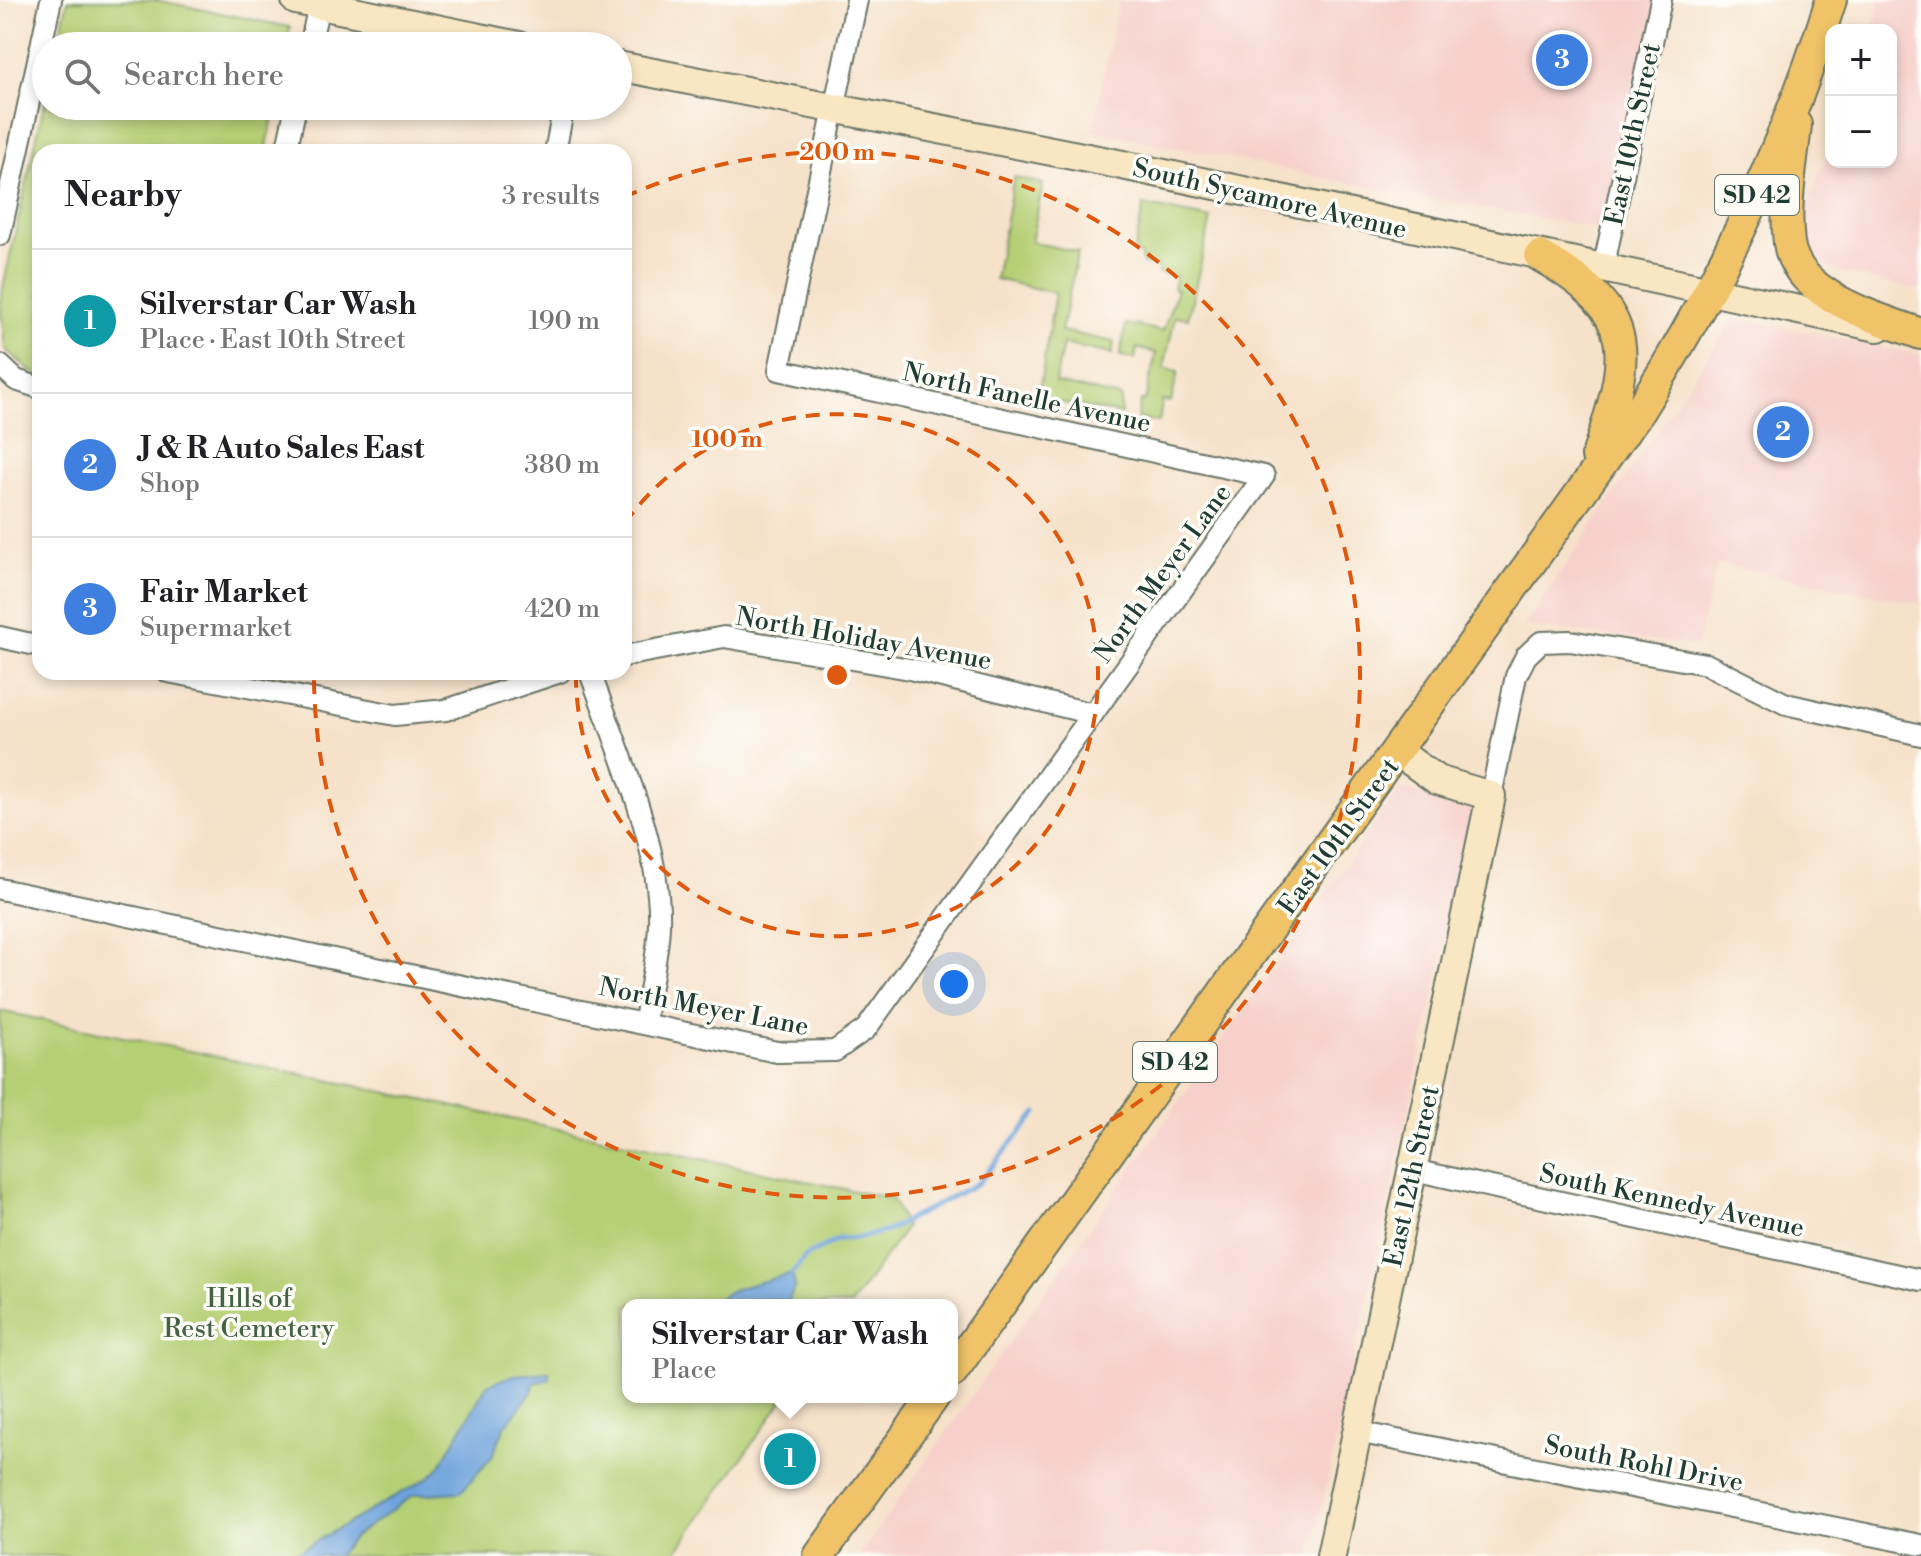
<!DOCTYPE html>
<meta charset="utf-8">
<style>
body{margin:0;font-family:"Libre Bodoni",serif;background:#f6f6f6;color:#202124}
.controls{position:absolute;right:24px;top:24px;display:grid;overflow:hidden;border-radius:16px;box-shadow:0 4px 12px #0003}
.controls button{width:72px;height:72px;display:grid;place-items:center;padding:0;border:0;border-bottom:2px solid #e0e0e0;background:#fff;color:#202124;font:40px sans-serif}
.you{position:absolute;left:954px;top:984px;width:28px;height:28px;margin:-20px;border:6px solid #fff;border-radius:50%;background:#1a73e8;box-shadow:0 0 0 12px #1a73e833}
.badge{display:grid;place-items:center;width:52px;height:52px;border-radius:50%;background:#111827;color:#fff;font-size:26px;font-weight:700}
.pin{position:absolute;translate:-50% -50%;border:4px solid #fff;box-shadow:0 2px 8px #0006}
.popup{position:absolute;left:622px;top:1299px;width:336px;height:104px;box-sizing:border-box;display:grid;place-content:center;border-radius:16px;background:#fff;filter:drop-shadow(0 2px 6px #0005);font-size:26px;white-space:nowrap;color:#757577}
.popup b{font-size:30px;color:#202124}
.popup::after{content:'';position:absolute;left:50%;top:100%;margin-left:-16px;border:16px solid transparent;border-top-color:#fff}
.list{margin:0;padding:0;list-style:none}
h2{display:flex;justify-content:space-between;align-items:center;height:104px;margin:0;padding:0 32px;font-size:34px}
h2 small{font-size:26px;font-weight:400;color:#757577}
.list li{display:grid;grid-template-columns:52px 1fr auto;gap:24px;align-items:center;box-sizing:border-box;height:144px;padding:0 32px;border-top:2px solid #e0e0e0}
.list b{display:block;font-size:30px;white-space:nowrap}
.list p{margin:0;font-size:26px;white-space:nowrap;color:#757577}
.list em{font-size:26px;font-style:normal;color:#757577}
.icon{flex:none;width:44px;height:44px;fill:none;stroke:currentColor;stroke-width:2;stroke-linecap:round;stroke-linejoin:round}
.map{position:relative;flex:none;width:1921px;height:1556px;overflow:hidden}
.search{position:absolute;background:#fff;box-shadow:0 4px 12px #0003;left:32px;top:32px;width:600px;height:88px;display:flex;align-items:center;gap:20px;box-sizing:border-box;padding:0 28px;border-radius:44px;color:#757577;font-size:30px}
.panel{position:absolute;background:#fff;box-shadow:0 4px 12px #0003;left:32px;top:144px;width:600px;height:536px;border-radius:24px}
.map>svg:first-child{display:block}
.built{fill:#f7d0cb}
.green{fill:#b5cf75;stroke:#6a8654;stroke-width:2}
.water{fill:#6ea3db;stroke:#467088;stroke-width:2}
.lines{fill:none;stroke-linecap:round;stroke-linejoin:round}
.stream{stroke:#6ea3db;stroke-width:5}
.street-casing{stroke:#6a7668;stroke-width:24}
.secondary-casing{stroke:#6a7668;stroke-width:32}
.primary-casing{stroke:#6a7668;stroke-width:34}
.street{stroke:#fff;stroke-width:20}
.secondary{stroke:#f9e7c3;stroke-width:28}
.primary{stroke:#f0c369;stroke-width:30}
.ring{fill:none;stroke:#de580e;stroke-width:4;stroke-dasharray:14 10}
.labels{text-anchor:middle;stroke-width:7;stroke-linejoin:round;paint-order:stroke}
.shield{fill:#fdfcf7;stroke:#62766e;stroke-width:2}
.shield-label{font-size:24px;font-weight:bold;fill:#1f3d34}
.street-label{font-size:26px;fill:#1f3d34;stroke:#fdfcf7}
.park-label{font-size:26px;fill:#446244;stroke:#fdfcf7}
.centre{fill:#de580e;stroke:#fdfcf7;stroke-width:4}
.ring-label{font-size:24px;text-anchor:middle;font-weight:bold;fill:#de580e;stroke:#fdfcf7;stroke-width:7;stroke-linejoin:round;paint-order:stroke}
</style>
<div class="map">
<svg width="1921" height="1556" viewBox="0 0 1921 1556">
<rect width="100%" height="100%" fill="#fdfcf7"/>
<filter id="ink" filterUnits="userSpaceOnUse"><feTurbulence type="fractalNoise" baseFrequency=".0125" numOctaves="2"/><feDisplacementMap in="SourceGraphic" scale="16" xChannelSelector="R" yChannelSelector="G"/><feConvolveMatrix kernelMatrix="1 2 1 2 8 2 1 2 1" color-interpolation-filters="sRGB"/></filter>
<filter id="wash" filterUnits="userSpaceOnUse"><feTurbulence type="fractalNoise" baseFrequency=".006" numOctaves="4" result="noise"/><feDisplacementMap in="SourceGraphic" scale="32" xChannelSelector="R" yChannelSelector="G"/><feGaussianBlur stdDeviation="1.8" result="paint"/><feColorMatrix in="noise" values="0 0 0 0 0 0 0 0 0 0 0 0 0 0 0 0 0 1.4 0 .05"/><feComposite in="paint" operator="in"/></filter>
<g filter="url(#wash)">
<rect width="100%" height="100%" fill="#f6e1c9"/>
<g class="built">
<path d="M1119,0H1661L1611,231L1383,190L1093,130Z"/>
<path d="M1880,0H1921V291L1834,270L1810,254L1801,235L1806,207L1831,145V162H1891V30H1872Z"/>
<path d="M1734,318L1921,355V604L1717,564L1697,646L1524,626Z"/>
<path d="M1400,788L1475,808L1311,1556H859Z"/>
</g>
<g class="green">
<path d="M68,0H155L290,27L287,46H57Z"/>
<path d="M46,96V106H275L266,152H40V378L5,349L0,301Z"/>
<path d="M1014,177L1043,184L1031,242L1078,252L1061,331L1114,342L1112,354L1063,344L1055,383L1121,397V414L1038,398L1055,293L995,279Z"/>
<path d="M1144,205L1211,219L1188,318L1175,316L1164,368L1178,372L1171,402L1162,401L1159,422L1137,418L1141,401H1145L1156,353L1137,348L1135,359L1120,356L1126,324L1163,331L1177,290L1173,289L1176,276L1158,273V267L1143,263L1140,254L1134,252Z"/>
<path d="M0,1011L892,1199L906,1227L851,1305H628V1397H785L673,1556H0Z"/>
</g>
<g class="water">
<path d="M792,1273L795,1286L788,1302L781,1305H708L732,1290Z"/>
<path d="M549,1372L550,1379L534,1383L532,1392L505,1426L492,1457L461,1492L414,1495L355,1536L337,1556H290L429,1477L440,1466L487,1385L514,1375Z"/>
</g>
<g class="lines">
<path class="stream" d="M792,1273L806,1256L839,1239L859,1238L887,1231L978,1183L1037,1113"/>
</g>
</g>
<g filter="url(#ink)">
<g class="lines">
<g class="street-casing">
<g id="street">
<path d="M310,46L319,5"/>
<path d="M286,152L296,106"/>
<path d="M555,152L564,106"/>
<path d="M0,235L51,0"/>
<path d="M1603,269L1661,0"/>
<path d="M0,365L16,380L40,388"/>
<path d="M0,637L40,646"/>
<path d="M624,656L724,637L910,669L1093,714"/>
<path d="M168,672L395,715L446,710L560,672"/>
<path d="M590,672C616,747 662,846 659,925C658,957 649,990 645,1022"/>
<path d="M1491,796L1516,676L1526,656L1541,642L1570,641L1706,664L1786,704L1921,735"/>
<path d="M0,889L777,1052L835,1051L866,1029L1264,476L779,370L857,0"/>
<path d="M1413,1170L1921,1280"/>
<path d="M1357,1432L1921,1545"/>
</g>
</g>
<g class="secondary-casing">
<g id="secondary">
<path d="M296,0L519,46"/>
<path d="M618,66L1113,163L1878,327"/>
<path d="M1331,1556L1491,796L1437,780L1398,752"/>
</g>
</g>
<g class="primary-casing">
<g id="primary">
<path d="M1796,125C1792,163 1784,205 1789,243C1796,297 1879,318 1921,334"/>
<path d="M1540,256C1642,314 1630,355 1597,456"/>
<path d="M952,1372L1639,411C1720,283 1786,145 1831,0"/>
<path d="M819,1556L934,1397"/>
</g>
</g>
<use href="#street" class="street"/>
<use href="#secondary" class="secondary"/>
<use href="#primary" class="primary"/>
</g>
</g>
<g class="ring">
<path d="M625 523A261 261 0 1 1 576 673"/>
<path d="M624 197A523 523 0 1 1 314 675"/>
</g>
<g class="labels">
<g class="shield">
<rect x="1715" y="175" width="84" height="40" rx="6"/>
<rect x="1133" y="1042" width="84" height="40" rx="6"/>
</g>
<g class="shield-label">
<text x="1757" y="203">SD 42</text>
<text x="1175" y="1070">SD 42</text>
</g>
<g class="street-label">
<text transform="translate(1632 134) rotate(-78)" y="9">East 10th Street</text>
<text transform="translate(1270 198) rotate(13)" y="9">South Sycamore Avenue</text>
<text transform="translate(1027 397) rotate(12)" y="9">North Fanelle Avenue</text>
<text transform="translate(1162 573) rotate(-54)" y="9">North Meyer Lane</text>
<text transform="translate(864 638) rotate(10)" y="9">North Holiday Avenue</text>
<text transform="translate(1338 836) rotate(-54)" y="9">East 10th Street</text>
<text transform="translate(704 1006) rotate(11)" y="9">North Meyer Lane</text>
<text transform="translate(1411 1176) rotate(-78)" y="9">East 12th Street</text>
<text transform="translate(1672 1200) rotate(12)" y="9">South Kennedy Avenue</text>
<text transform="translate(1644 1463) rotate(11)" y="9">South Rohl Drive</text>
</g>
<g class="park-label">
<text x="249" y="1307">Hills of<tspan x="249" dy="30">Rest Cemetery</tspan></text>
</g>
</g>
<circle cx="837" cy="675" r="12" class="centre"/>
<g class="ring-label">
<text x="837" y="160">200 m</text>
<text x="727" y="447">100 m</text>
</g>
</svg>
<div class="controls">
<button>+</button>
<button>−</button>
</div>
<div class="you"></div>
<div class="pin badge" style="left:790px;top:1459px;background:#0f9aa8">1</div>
<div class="popup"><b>Silverstar Car Wash</b>Place</div>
<div class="pin badge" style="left:1783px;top:432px;background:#3f7fe0">2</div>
<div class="pin badge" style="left:1562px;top:60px;background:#3f7fe0">3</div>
<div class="search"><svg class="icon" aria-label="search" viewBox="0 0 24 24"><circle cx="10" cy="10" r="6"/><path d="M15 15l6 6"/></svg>Search here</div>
<section class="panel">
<h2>Nearby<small>3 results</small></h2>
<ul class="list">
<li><span class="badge" style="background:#0f9aa8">1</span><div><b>Silverstar Car Wash</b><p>Place · East 10th Street</p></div><em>190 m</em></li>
<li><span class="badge" style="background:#3f7fe0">2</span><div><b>J &amp; R Auto Sales East</b><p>Shop</p></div><em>380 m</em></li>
<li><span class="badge" style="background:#3f7fe0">3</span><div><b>Fair Market</b><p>Supermarket</p></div><em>420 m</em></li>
</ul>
</section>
</div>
